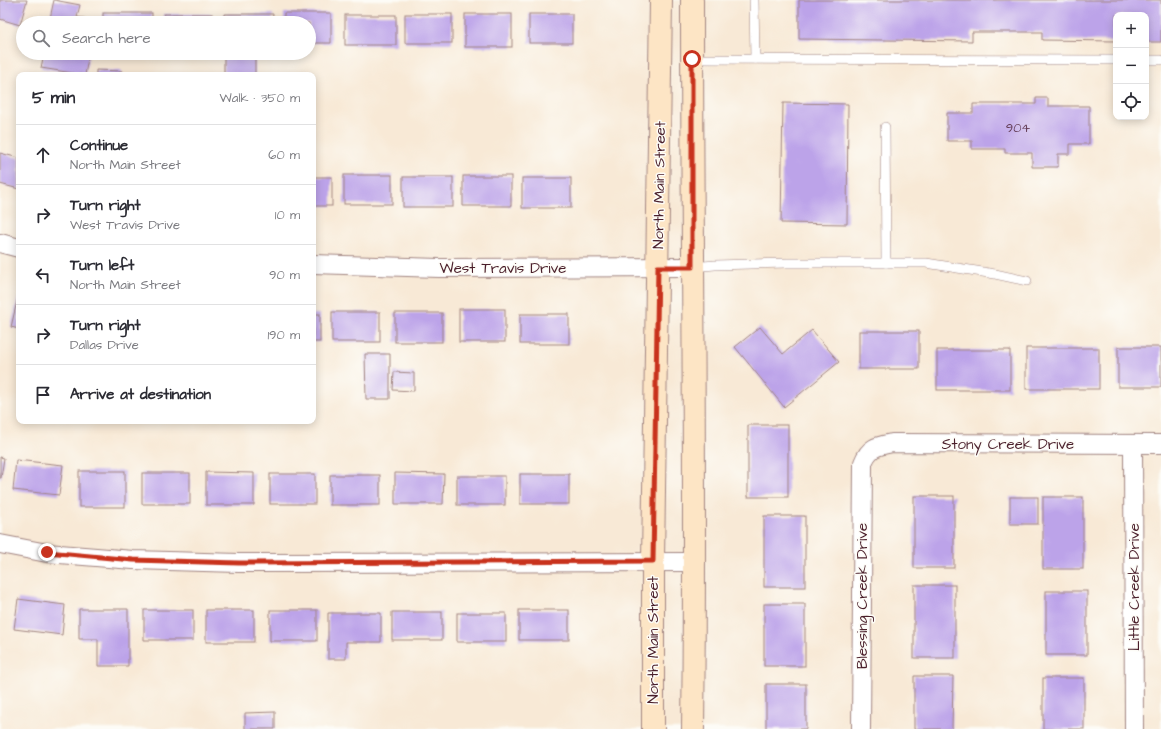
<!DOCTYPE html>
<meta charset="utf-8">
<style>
body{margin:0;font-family:"Architects Daughter",sans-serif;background:#f2f2f3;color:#2b2b33}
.controls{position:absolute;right:12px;top:12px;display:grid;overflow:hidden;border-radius:8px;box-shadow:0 2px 10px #0003}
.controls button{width:36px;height:36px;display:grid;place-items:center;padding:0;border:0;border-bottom:1px solid #e1e1e2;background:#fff;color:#2b2b33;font:20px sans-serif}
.stop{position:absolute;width:12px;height:12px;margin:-9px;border:3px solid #c8321e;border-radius:50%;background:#fff}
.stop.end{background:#c8321e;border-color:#fff;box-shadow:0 1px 4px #0008}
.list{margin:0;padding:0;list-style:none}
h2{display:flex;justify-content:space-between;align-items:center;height:52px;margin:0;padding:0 16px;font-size:17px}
h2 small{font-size:13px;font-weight:400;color:#7c7c81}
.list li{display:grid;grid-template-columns:26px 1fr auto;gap:12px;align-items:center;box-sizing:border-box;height:60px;padding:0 16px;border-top:1px solid #e1e1e2}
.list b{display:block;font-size:15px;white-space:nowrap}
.list p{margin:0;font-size:13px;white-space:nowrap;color:#7c7c81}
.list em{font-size:13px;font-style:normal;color:#7c7c81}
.icon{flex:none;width:22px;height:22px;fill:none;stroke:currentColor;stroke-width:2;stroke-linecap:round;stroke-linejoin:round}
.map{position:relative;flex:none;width:1161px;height:729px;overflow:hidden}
.search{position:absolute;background:#fff;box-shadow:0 2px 10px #0003;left:16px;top:16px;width:300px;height:44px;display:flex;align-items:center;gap:10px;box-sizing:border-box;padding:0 14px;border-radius:22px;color:#7c7c81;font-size:15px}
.panel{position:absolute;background:#fff;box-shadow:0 2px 10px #0003;left:16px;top:72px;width:300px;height:352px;border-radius:8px}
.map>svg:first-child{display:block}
.building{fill:#bca3e9}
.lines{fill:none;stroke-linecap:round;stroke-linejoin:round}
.service-casing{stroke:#a18480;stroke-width:10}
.minor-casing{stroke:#a18480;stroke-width:20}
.secondary-casing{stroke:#a18480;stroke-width:24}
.service{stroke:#fff;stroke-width:9}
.minor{stroke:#fff;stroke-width:18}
.secondary{stroke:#fde5c5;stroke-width:22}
.route{stroke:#c8321e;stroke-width:5}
.labels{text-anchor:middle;stroke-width:3;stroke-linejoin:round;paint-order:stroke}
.number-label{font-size:13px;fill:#66405a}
.street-label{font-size:15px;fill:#4a1f2b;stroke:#fdfcf7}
</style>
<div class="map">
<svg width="1161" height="729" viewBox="0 0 1161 729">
<rect width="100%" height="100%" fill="#fdfcf7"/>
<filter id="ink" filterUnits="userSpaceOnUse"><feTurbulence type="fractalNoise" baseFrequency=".025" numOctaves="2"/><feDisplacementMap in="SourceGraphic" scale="8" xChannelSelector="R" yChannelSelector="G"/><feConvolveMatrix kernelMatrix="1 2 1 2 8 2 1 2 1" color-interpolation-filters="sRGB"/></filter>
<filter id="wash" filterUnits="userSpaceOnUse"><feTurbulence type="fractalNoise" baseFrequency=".012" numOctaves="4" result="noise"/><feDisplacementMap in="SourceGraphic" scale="16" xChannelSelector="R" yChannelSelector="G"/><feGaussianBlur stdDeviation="0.9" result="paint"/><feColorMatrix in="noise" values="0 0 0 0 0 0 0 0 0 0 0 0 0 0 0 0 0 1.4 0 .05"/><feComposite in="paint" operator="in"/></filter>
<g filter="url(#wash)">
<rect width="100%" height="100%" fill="#f8e9d6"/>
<g id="blocks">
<g class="building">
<path d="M0,0H27L20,25L0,19Z"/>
<path d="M54,0L80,5L77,17L95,20L94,23H49Z"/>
<path d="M799,0H1161V42H1146V15H1116V41L1042,40V32H972V41L799,39Z"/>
<rect x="103" y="13" width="49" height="10"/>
<path d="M284,13H331V43H309V23H284Z"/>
<rect x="164" y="14" width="48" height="9"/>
<path d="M224,14H273L272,23H224Z"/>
<rect x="405" y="14" width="47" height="29"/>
<rect x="465" y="14" width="47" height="33"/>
<rect x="529" y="14" width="43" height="29"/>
<rect x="345" y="15" width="51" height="30"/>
<path d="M44,53H89L85,75L41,68Z"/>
<rect x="224" y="53" width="31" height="22"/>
<path d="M96,70L122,71V75H96Z"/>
<path d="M1036,98H1048V106H1089V144H1070V154H1058V167H1032V153H1005V149H972V141H947V113H973V104H1036Z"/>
<path d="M783,103L848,104L847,224L781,223Z"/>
<path d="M0,153L19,158V189L0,184Z"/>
<rect x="344" y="175" width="48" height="29"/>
<rect x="463" y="176" width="48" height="30"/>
<rect x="313" y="177" width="19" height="29"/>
<rect x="403" y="177" width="50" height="30"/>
<rect x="522" y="178" width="49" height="30"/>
<path d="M18,297H19V329L11,327Z"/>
<rect x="459" y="309" width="46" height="33"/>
<rect x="332" y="312" width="48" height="30"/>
<rect x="395" y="313" width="47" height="29"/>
<rect x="313" y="314" width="7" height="28"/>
<rect x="520" y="314" width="49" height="30"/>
<path d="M760,327L783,354L812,330L839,362L784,407L735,347Z"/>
<rect x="859" y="331" width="60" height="38"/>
<rect x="1118" y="347" width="43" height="40"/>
<rect x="1026" y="348" width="73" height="41"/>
<rect x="937" y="350" width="73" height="40"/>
<path d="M365,354H390V399H366Z"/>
<path d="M394,372L414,373V391L393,390Z"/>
<rect x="748" y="425" width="40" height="72"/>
<path d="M0,457L4,458L1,478H0Z"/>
<path d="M16,460L63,465L59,495L13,490Z"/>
<rect x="79" y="471" width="46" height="36"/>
<path d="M206,472L254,473V505H206Z"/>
<rect x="142" y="473" width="48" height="31"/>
<path d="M395,473L444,474L443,504H395Z"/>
<rect x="270" y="474" width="45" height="30"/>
<rect x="520" y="474" width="49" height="30"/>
<rect x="330" y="475" width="50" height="30"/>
<rect x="457" y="476" width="48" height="29"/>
<rect x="914" y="496" width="40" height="72"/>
<rect x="1010" y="497" width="28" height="27"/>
<rect x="1043" y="497" width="40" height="72"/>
<rect x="764" y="516" width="41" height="71"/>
<rect x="914" y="585" width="41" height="73"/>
<rect x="1046" y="591" width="41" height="64"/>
<path d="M18,599L65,605L62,635L14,629Z"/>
<rect x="764" y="604" width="41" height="62"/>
<path d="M79,609H128V666H98V639H79Z"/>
<rect x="144" y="610" width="49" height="30"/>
<rect x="206" y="610" width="48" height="32"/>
<rect x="270" y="610" width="47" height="31"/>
<rect x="519" y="610" width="50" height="30"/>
<rect x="392" y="612" width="50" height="28"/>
<path d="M328,613H381V642H346V659H328Z"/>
<rect x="457" y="613" width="49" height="29"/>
<path d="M914,676H953L952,729H914Z"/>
<rect x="1043" y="678" width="41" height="51"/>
<rect x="766" y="684" width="40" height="45"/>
<path d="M275,712V729H245V713Z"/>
</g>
</g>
</g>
<g filter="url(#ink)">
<use href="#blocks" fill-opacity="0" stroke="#a18480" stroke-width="1"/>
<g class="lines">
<g class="service-casing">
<g id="service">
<path d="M754,0L755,59"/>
<path d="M692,59L1116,60"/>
<path d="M1146,60H1161"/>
<path d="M885,127L886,263"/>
<path d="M692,267L715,265L787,263H926L995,274L1027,281"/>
</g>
</g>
<g class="minor-casing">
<g id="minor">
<path d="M0,243L19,248"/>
<path d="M313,264L439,268L692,267"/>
<path d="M1133,444L1134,729"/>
<path d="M0,544L47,553L133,560L239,563L695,562"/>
<path d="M861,729L863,463C869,447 877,446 892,443L1161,444"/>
</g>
</g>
<g class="secondary-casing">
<g id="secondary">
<path d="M692,0C692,243 696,486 693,729"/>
<path d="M653,729V561L661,0"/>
</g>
</g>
<use href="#service" class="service"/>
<use href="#minor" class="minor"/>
<use href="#secondary" class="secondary"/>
</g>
</g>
<g class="lines" filter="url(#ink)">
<path class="route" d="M47,552L133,560L239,563L653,561L658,267H692V59"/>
</g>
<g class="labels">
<g class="number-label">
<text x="1018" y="132">904</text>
</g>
<g class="street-label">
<text transform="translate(659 185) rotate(-89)" y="5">North Main Street</text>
<text x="503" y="273">West Travis Drive</text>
<text x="1008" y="449">Stony Creek Drive</text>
<text transform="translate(1134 587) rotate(-90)" y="5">Little Creek Drive</text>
<text transform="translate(862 596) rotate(-90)" y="5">Blessing Creek Drive</text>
<text transform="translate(653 640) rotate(-90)" y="5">North Main Street</text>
</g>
</g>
</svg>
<div class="controls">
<button>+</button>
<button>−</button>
<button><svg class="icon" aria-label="locate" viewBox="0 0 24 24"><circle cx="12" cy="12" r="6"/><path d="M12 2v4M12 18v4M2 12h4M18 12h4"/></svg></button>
</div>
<div class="stop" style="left:692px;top:59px"></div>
<div class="stop end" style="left:47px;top:552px"></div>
<div class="search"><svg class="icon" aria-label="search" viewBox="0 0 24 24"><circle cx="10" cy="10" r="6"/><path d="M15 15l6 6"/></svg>Search here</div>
<section class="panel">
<h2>5 min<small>Walk · 350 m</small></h2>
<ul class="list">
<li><svg class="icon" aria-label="ahead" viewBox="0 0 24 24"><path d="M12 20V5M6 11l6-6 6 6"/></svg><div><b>Continue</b><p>North Main Street</p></div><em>60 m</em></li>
<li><svg class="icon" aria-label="right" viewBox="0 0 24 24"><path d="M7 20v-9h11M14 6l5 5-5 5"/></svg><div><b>Turn right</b><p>West Travis Drive</p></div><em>10 m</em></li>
<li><svg class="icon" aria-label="left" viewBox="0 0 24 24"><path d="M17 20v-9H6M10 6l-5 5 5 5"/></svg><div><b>Turn left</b><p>North Main Street</p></div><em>90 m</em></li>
<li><svg class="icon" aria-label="right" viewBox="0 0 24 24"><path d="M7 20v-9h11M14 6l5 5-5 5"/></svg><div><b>Turn right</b><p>Dallas Drive</p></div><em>190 m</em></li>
<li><svg class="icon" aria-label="arrive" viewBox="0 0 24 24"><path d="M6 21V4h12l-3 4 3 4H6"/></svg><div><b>Arrive at destination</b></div></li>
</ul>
</section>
</div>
